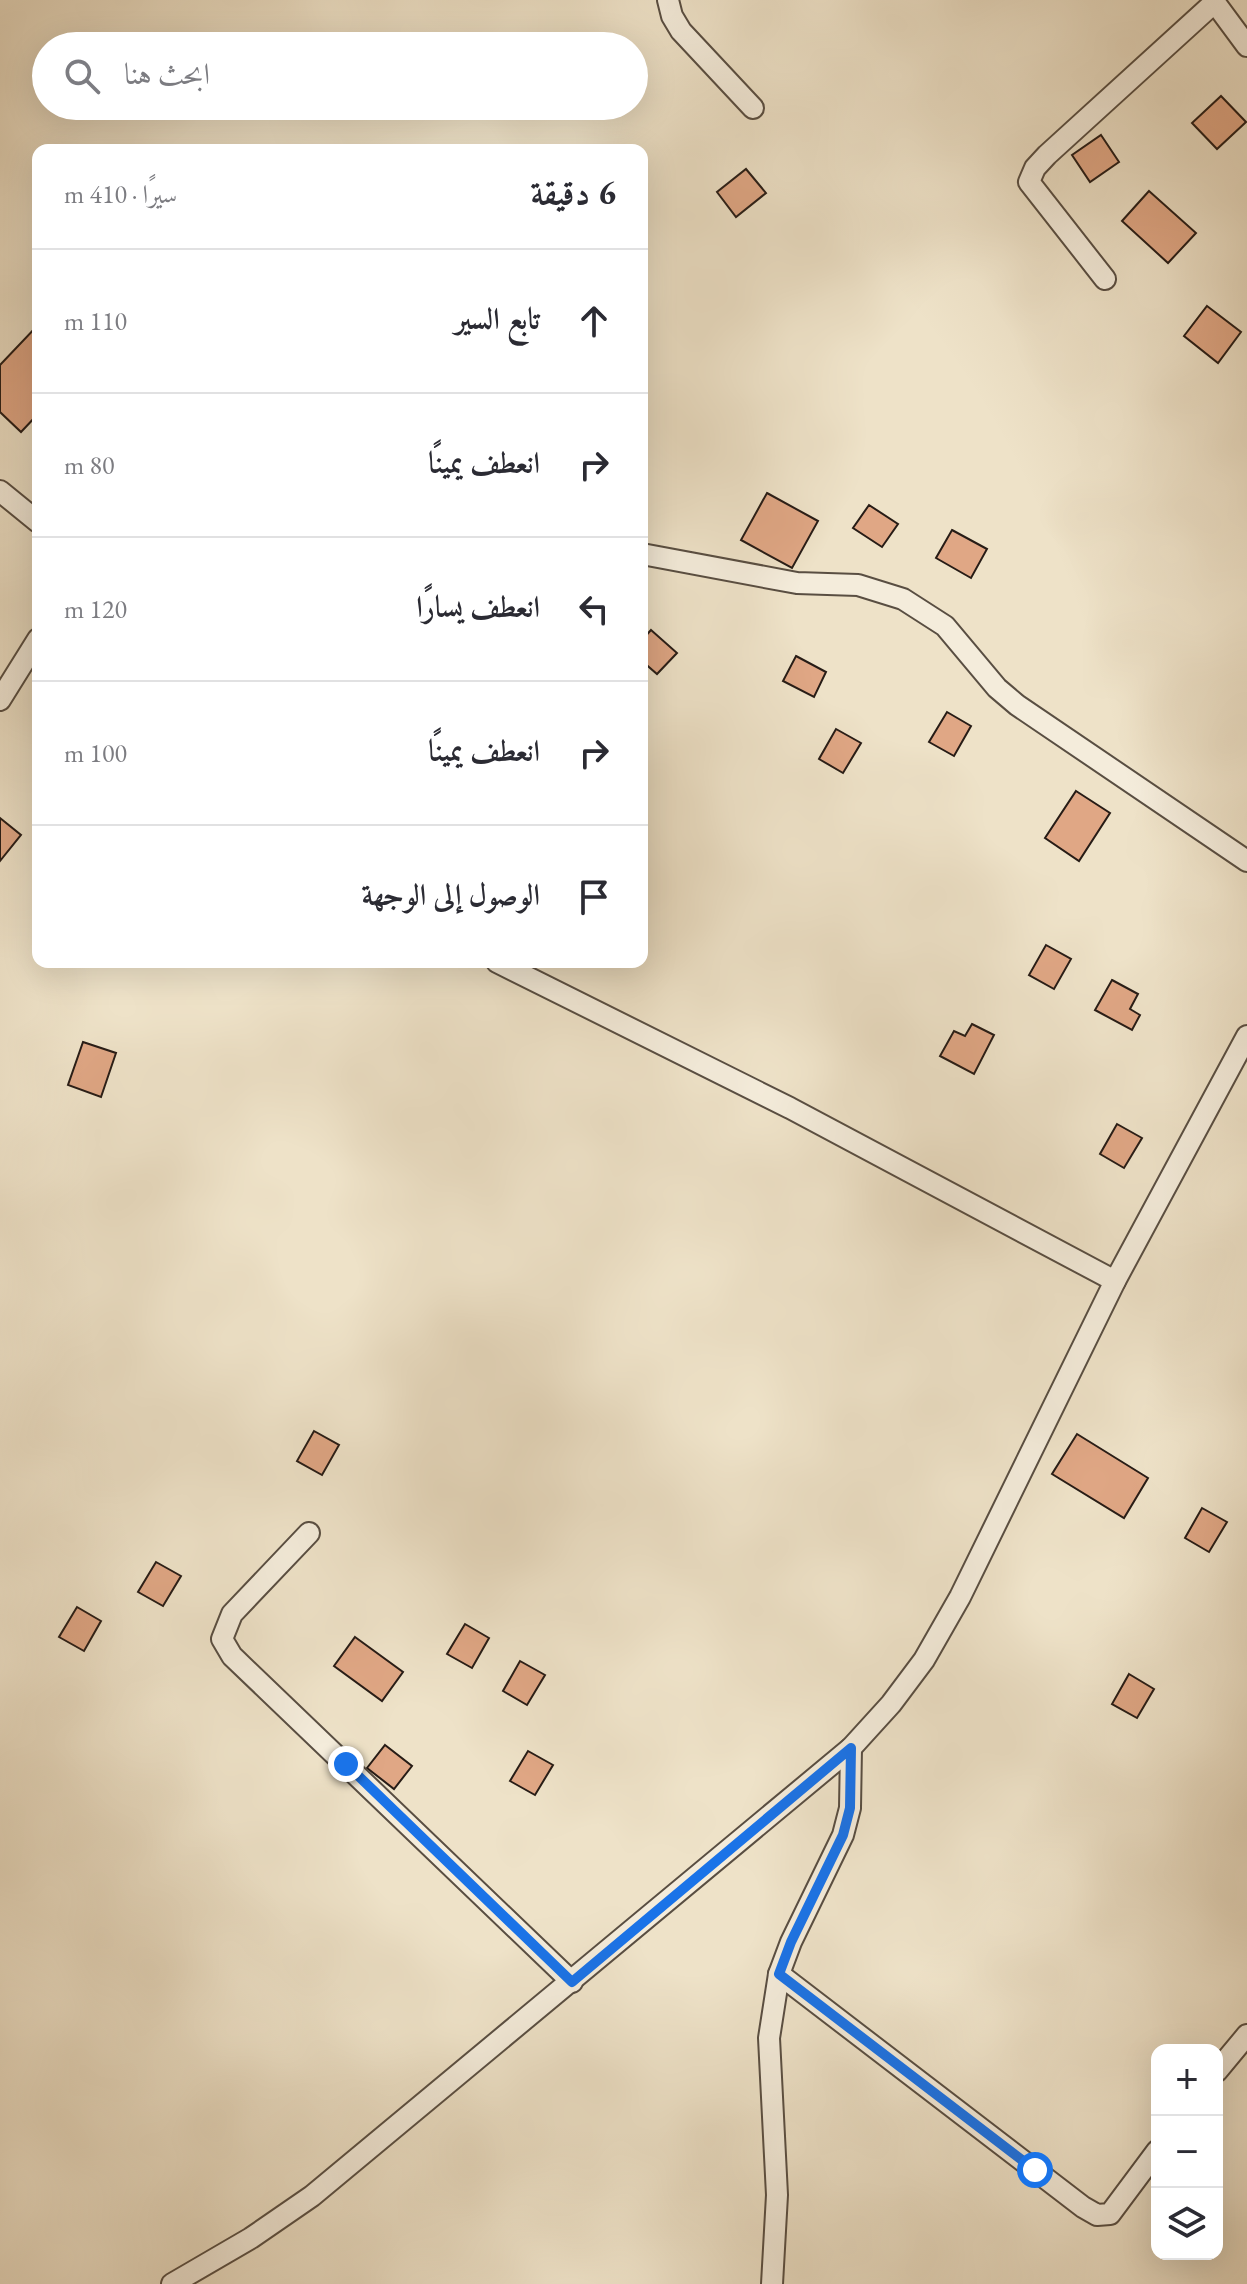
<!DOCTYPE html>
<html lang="ar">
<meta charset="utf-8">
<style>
body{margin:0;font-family:"EB Garamond",Amiri,serif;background:#f7f7f7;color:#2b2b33;direction:rtl}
.controls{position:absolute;right:24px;bottom:24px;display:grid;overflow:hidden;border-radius:16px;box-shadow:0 8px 32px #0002}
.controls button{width:72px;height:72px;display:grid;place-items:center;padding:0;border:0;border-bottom:2px solid #e1e1e2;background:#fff;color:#2b2b33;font:40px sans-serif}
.stop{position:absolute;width:24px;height:24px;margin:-18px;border:6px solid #1a73e8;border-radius:50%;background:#fff}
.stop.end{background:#1a73e8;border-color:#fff;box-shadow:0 2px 8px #0008}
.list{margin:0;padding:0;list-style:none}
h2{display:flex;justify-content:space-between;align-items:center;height:104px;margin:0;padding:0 32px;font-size:34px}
h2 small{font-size:26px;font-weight:400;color:#7c7c81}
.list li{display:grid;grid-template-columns:52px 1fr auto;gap:24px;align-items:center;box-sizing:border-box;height:144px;padding:0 32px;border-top:2px solid #e1e1e2}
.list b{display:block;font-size:30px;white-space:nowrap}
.list em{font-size:26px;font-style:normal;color:#7c7c81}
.icon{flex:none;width:44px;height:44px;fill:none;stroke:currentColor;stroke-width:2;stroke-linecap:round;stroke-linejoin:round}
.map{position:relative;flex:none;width:1247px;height:2284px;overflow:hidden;direction:ltr}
.search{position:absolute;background:#fff;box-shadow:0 8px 32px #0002;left:32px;top:32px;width:616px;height:88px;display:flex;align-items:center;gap:20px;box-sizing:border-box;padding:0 28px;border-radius:44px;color:#7c7c81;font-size:30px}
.panel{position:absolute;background:#fff;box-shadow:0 8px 32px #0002;left:32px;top:144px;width:616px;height:824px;border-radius:16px;direction:rtl}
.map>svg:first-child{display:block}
.building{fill:#e0a785;stroke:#271c16;stroke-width:2}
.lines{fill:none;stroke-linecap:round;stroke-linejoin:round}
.minor-casing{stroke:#594e42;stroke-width:24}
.minor{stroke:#f4ecdb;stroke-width:20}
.route{stroke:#1a73e8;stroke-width:10}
</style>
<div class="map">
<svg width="1247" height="2284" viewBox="0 0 1247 2284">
<rect width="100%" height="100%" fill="#eee2c8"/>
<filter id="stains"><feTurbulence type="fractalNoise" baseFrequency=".0025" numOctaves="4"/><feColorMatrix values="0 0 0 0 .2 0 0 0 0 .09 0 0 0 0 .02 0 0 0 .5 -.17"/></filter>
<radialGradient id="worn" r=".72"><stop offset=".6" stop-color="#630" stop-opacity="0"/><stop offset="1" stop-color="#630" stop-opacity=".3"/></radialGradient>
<g class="building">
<path d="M1221,96L1246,122L1217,149L1192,123Z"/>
<path d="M1101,135L1119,162L1090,182L1072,155Z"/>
<path d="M746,169L766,193L736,217L717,192Z"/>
<path d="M1149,191L1196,233L1168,263L1122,221Z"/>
<path d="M1207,306L1241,332L1218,363L1184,336Z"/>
<path d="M38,325V414L21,432L0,412V365Z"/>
<path d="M767,493L818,521L792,568L741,540Z"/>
<path d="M869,505L898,524L882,547L853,528Z"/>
<path d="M952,530L987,549L971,578L936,558Z"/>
<path d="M651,630L677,653L657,674L642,661V640Z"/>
<path d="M796,656L826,672L814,697L783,681Z"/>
<path d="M947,712L971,726L954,756L929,742Z"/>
<path d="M836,729L861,743L843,773L819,759Z"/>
<path d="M1076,791L1110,813L1079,861L1045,838Z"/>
<path d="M0,818L21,835L0,861Z"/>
<path d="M1046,945L1071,959L1054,989L1029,975Z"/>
<path d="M1112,980L1138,994L1130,1009L1140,1015L1132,1030L1095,1010Z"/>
<path d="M972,1024L994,1035L974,1074L940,1056L954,1031L965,1036Z"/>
<path d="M83,1042L116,1053L101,1097L68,1085Z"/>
<path d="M1117,1124L1142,1138L1124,1168L1100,1154Z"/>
<path d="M314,1431L339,1445L322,1475L297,1461Z"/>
<path d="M1077,1434L1148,1478L1124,1518L1052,1474Z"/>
<path d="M1202,1508L1227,1522L1209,1552L1185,1538Z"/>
<path d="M156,1562L181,1576L163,1606L138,1592Z"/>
<path d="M77,1607L101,1621L84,1651L59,1637Z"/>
<path d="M465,1624L489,1638L472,1668L447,1654Z"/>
<path d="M355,1637L403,1672L382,1701L334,1666Z"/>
<path d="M520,1661L545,1675L527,1705L503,1691Z"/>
<path d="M1129,1674L1154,1689L1137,1718L1112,1704Z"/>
<path d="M385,1745L412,1766L394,1789L367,1768Z"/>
<path d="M528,1751L553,1765L535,1795L510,1781Z"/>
</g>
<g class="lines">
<g class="minor-casing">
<g id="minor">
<path d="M668,0L672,16L681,31L753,108"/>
<path d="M1213,0L1247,46"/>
<path d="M1105,279L1029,182L1035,168L1047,155L1215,2"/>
<path d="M0,491L38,522"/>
<path d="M642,554L797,583L858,585L903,599L945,626L997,688L1017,705L1247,861"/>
<path d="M0,700L38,639"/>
<path d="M497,962L790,1108L1115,1281"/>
<path d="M309,1533L232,1614L222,1639L232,1656L572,1982"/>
<path d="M851,1748L850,1808L843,1835L791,1942L779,1974L1083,2207L1097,2215L1110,2214L1157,2151"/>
<path d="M1217,2071L1247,2035"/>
<path d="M172,2284L251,2238L312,2196L851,1748L891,1704L924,1660L960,1597L1115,1281L1247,1036"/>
<path d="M772,2284L777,2195L769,2038L779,1974"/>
</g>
</g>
<use href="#minor" class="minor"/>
</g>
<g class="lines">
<path class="route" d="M346,1764L572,1982L851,1748L850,1808L843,1835L791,1942L779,1974L1035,2170"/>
</g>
<rect width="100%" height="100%" filter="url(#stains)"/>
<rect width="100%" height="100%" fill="url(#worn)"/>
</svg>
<div class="controls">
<button>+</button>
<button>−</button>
<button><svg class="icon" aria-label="layers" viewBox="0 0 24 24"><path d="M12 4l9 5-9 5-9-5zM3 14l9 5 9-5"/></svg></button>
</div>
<div class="stop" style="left:1035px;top:2170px"></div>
<div class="stop end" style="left:346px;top:1764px"></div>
<div class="search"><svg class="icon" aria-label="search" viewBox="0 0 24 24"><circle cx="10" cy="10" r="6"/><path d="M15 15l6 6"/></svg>ابحث هنا</div>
<section class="panel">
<h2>6 دقيقة<small>سيرًا · 410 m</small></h2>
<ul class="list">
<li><svg class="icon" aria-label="ahead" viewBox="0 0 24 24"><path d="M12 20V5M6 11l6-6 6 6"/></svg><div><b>تابع السير</b></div><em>110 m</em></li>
<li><svg class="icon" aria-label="right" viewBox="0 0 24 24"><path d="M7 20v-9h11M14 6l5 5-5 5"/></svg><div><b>انعطف يمينًا</b></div><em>80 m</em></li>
<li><svg class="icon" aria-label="left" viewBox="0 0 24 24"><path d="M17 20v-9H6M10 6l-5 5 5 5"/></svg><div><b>انعطف يسارًا</b></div><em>120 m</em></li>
<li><svg class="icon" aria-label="right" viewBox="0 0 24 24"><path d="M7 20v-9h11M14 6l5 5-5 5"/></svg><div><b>انعطف يمينًا</b></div><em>100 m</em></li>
<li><svg class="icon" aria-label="arrive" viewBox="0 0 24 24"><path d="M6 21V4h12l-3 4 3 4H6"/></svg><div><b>الوصول إلى الوجهة</b></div></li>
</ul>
</section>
</div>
